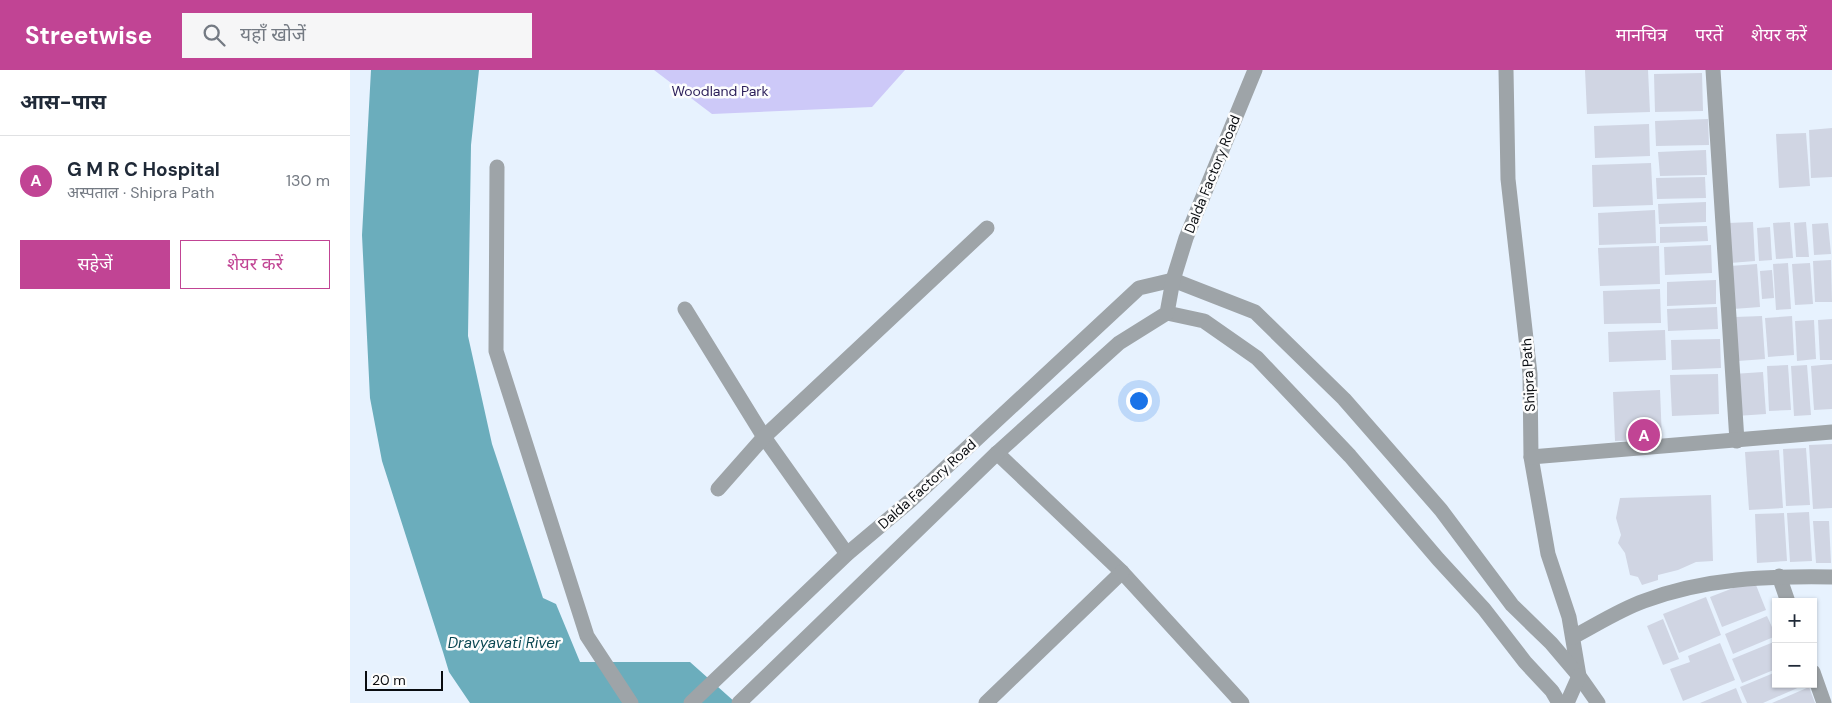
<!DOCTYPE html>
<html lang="hi">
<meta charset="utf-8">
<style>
body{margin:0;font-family:"DM Sans","Noto Sans Devanagari",sans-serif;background:#f6f6f7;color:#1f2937}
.controls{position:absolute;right:15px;bottom:15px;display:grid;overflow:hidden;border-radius:0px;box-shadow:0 1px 4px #0004}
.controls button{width:45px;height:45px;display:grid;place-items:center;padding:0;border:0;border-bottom:1px solid #e0e1e3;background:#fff;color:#1f2937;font:25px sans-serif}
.scale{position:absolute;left:15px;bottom:12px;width:78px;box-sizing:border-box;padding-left:5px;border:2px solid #090c10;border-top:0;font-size:14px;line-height:18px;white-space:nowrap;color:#090c10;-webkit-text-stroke:4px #fdfdfd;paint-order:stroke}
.you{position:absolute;left:788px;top:330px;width:18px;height:18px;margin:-12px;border:4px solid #fff;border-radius:50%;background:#1a73e8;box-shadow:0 0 0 8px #1a73e833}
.badge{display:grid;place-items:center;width:32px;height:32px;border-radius:50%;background:#c14494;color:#fff;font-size:16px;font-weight:700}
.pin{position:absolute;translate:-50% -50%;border:2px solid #fff;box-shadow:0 1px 5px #0006}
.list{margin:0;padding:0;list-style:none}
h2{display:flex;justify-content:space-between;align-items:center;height:65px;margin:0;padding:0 20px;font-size:21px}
h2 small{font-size:16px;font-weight:400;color:#747a83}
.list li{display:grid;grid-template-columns:32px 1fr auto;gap:15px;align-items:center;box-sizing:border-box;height:90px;padding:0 20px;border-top:1px solid #e0e1e3}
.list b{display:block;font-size:19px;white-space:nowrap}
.list p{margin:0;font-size:16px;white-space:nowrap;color:#747a83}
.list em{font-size:16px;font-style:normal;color:#747a83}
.actions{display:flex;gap:10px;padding:15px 20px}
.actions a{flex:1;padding:11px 0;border:1px solid #c14494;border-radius:0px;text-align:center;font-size:18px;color:#c14494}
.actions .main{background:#c14494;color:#fff}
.icon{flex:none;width:28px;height:28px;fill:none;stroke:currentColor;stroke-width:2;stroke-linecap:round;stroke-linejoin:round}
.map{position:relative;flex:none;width:1482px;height:633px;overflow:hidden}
header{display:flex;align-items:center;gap:30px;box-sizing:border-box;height:70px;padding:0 25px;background:#c14494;color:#fff}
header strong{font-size:24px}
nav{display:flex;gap:28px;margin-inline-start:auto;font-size:18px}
.search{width:350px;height:45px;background:#f6f6f7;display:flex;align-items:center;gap:12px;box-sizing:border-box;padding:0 18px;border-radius:0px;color:#747a83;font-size:19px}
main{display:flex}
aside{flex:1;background:#fff}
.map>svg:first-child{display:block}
.green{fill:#cdc9f8}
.water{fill:#6badbc}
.building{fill:#d0d5e3}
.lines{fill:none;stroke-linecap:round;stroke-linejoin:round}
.minor{stroke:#9ea4a8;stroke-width:15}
.labels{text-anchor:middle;stroke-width:5;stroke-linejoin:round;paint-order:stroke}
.park-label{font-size:14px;fill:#2b1e59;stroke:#fdfdfd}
.street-label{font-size:14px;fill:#090c10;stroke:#fdfdfd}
.water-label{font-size:15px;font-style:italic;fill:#074550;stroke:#fdfdfd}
</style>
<header>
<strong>Streetwise</strong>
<div class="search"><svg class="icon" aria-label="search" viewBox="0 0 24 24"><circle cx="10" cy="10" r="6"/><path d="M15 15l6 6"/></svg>यहाँ खोजें</div>
<nav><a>मानचित्र</a><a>परतें</a><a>शेयर करें</a></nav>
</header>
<main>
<aside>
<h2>आस-पास<small></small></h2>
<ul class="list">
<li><span class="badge">A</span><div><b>G M R C Hospital</b><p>अस्पताल · Shipra Path</p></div><em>130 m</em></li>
</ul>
<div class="actions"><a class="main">सहेजें</a><a>शेयर करें</a></div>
</aside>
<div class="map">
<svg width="1482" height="633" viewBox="0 0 1482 633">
<rect width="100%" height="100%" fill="#e7f2fe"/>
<path class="green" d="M304,0H555L522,37L362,44Z"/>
<path class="water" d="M21,0H129L121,75L118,266L142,374L193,528L206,534L230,592H340L386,633H120L99,602L93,582L32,391L20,328L12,165Z"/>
<g class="building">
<path d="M1235,0H1298L1300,42L1237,44Z"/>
<path d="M1352,3L1353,41L1305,42L1304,4Z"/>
<path d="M1358,49L1359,75L1306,76L1305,51Z"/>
<path d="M1299,54L1300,86L1245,88L1244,56Z"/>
<path d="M1482,58V107L1461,108L1459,60Z"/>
<path d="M1456,63L1460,116L1429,118L1426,64Z"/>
<path d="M1356,80L1357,105L1310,106L1308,82Z"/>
<path d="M1301,93L1303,135L1243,137L1242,95Z"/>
<path d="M1355,107L1356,128L1307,129L1306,108Z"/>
<path d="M1356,132V152L1309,154L1308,134Z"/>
<path d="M1305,140L1306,173L1249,175L1248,143Z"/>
<path d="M1403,152L1405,191L1380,193L1378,153Z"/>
<path d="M1440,152L1443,188L1426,189L1423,153Z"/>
<path d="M1456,152L1459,187H1446L1444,153Z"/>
<path d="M1478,153L1481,184L1464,185L1462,154Z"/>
<path d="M1357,156L1358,171L1310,173V157Z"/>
<path d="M1420,157L1422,190L1409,191L1407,158Z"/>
<path d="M1361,175L1362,203L1315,205L1314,177Z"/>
<path d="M1309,176L1310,214L1250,216L1248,178Z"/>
<path d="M1481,190L1482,232H1465L1463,191Z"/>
<path d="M1438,193L1441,239L1426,240L1423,194Z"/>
<path d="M1460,193L1463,234L1445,235L1442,194Z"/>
<path d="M1407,194L1410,237L1383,239L1380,196Z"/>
<path d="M1422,200L1424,228L1412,229L1410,201Z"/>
<path d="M1366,210V234L1317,236V212Z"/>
<path d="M1310,219L1311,253L1254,254L1253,221Z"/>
<path d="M1367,237L1368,259L1318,261L1317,239Z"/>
<path d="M1412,246L1415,289L1388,291L1385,247Z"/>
<path d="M1442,246L1444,285L1418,287L1415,248Z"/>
<path d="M1482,249V290H1470L1468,250Z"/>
<path d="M1464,250L1466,289L1447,291L1445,251Z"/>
<path d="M1315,260L1316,290L1259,292L1258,262Z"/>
<path d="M1370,269L1371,298L1322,300L1321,270Z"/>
<path d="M1482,294V339L1464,340L1461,296Z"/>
<path d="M1438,295L1441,340L1419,341L1417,296Z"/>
<path d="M1457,295L1461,345L1444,346L1441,296Z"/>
<path d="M1413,302L1416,344L1386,346L1383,304Z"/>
<path d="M1368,304L1369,344L1322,346L1320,305Z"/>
<path d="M1310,320L1312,370L1265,371L1263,322Z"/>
<path d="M1482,374V438L1463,439L1459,375Z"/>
<path d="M1456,378L1460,435L1436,436L1433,379Z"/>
<path d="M1429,380L1433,438L1399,440L1395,382Z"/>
<path d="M1361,425L1363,491L1346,492L1328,500L1308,505V510L1292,515L1288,507L1280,505L1275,483L1268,473L1271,465L1266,448L1270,428Z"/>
<path d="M1459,442L1462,491L1440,492L1437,443Z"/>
<path d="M1434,443L1437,491L1407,493L1405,444Z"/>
<path d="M1463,451H1479L1481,493H1466Z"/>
<path d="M1404,510L1416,540L1372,557L1360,527Z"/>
<path d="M1356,527L1371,565L1329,583L1313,544Z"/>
<path d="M1417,546L1426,566L1383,584L1375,564Z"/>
<path d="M1313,549L1329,589L1313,595L1297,556Z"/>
<path d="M1426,571V599L1392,613L1382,589Z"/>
<path d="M1370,573L1385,610L1333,631L1320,599L1340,592L1338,586Z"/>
<path d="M1426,602V614H1452V616L1413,633H1397L1390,617Z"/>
<path d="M1459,617L1465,633H1422Z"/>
<path d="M1386,618L1392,633H1350Z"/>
</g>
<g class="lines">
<g class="minor">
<path d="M1156,0L1158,109L1180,304L1181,387L1198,484L1219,547L1229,606L1248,633"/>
<path d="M1363,0L1387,371"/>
<path d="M147,97L146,281L237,566L281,633"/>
<path d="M823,210L905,242L994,329L1091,440L1162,535L1201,573L1229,606"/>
<path d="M335,239L414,367L497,484"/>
<path d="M817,243L854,251L907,288L1000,386L1088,489L1134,539L1175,592L1202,621L1209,633"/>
<path d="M647,383L772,502L892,633"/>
<path d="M1181,387L1482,362"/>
<path d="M368,419L414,367L637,158"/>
<path d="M1429,506L1438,532"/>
<path d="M1223,567C1246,555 1269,540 1294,531C1355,508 1418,506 1482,507"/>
<path d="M1463,602L1474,633"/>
<path d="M341,633L497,484L560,431L789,218L823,210"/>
<path d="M389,633L647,383L769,273L817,243L823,210L836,168L905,0"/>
<path d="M636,633L772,502"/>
<path d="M1217,633L1229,606"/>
</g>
</g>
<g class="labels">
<g class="park-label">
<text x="370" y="26">Woodland Park</text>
</g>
<g class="street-label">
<text transform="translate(862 104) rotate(-68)" y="5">Dalda Factory Road</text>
<text transform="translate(1178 305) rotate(-93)" y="5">Shipra Path</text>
<text transform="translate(577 414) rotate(-42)" y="5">Dalda Factory Road</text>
</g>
<g class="water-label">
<text x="154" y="578">Dravyavati River</text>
</g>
</g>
</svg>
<div class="controls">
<button>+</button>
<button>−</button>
</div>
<div class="scale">20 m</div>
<div class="you"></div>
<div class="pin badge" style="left:1294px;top:365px">A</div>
</div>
</main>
